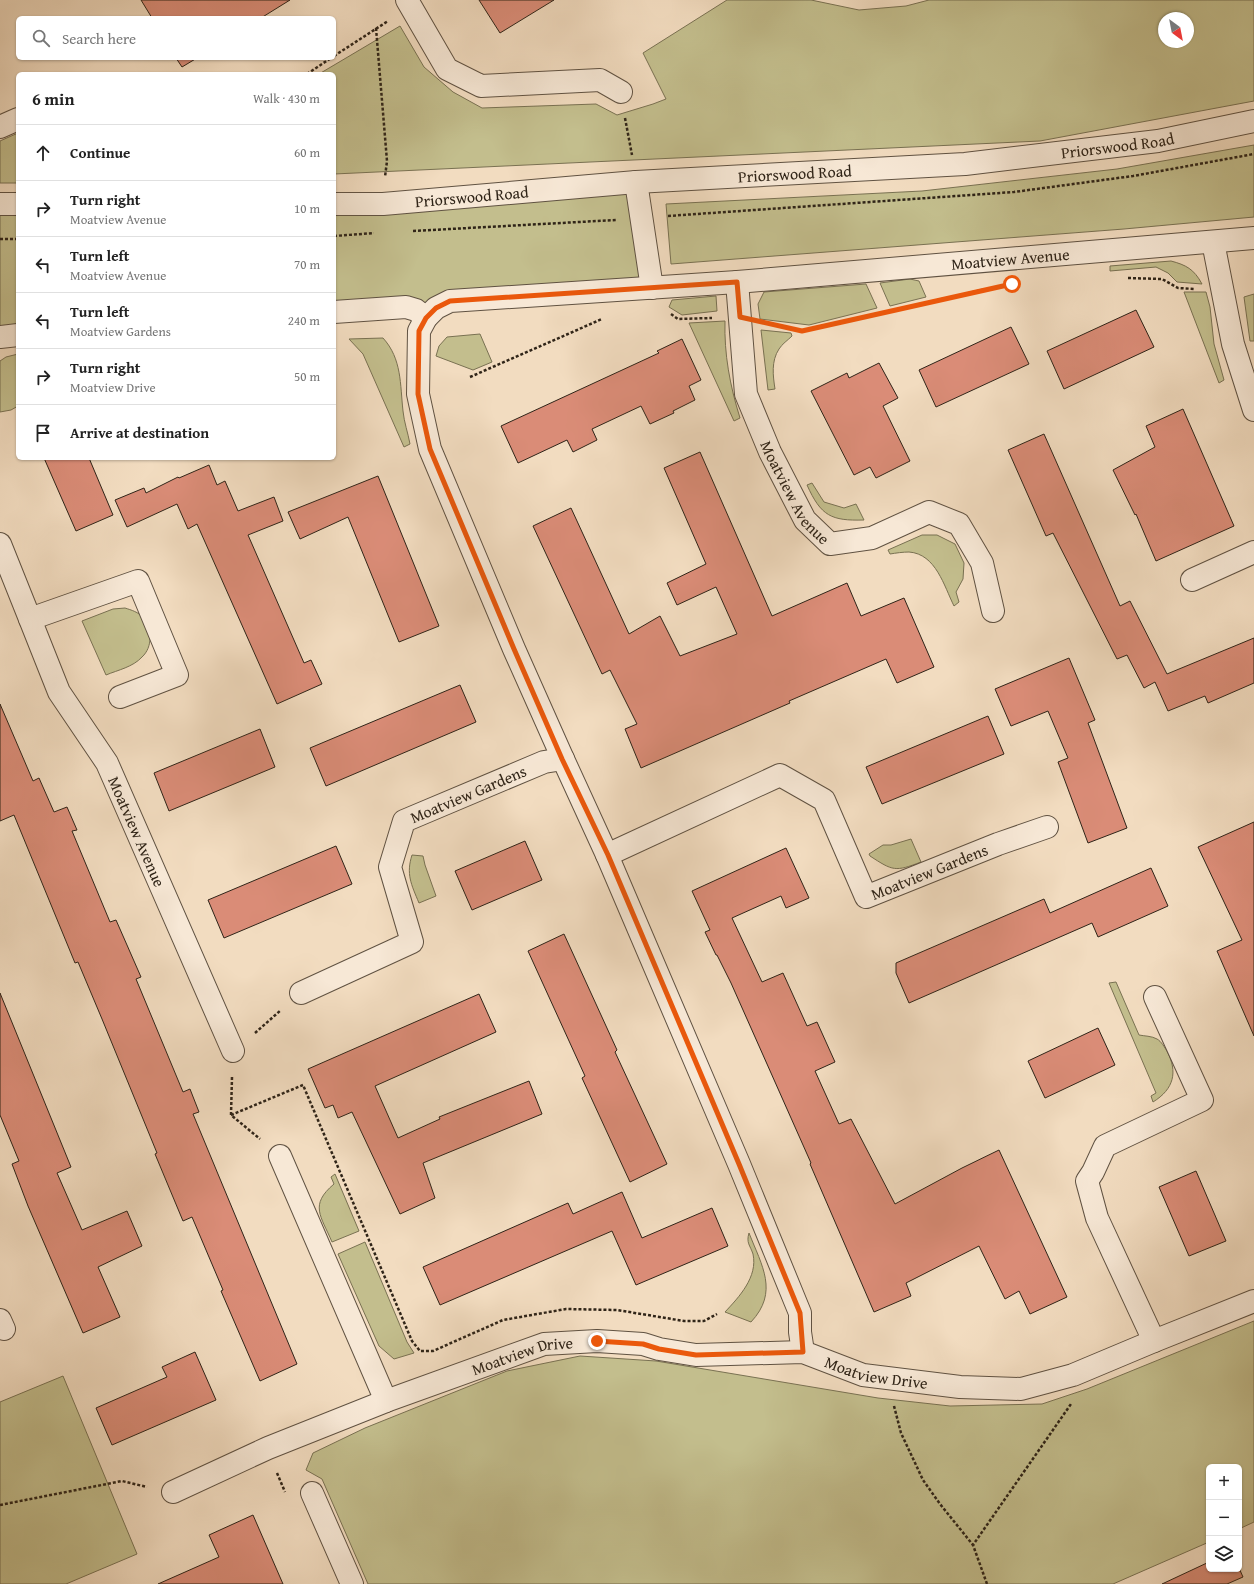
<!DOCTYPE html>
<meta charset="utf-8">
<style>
body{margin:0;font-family:"Gentium Book Plus",serif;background:#f2f2f2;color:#222}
.controls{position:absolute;right:12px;bottom:12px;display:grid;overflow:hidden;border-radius:6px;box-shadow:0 1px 3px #0004}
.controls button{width:36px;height:36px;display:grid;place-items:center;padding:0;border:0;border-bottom:1px solid #e0e0e0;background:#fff;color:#222;font:20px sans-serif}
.compass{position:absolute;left:1158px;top:12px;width:36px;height:36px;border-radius:50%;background:#fff;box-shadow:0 1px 3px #0004;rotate:148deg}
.stop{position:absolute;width:12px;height:12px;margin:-9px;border:3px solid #ea580c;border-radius:50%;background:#fff}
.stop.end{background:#ea580c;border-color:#fff;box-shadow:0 1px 4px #0008}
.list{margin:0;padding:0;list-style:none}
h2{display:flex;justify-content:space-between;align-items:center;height:52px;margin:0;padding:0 16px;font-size:17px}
h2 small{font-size:13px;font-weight:400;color:#767676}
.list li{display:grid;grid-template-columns:26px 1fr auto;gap:12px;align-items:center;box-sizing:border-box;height:56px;padding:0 16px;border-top:1px solid #e0e0e0}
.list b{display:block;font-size:15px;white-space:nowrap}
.list p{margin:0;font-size:13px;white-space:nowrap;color:#767676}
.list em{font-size:13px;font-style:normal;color:#767676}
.icon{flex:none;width:22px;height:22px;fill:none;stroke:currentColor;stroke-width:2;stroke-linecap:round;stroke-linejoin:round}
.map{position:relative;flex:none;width:1254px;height:1584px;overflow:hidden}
.search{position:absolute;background:#fff;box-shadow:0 1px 3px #0004;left:16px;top:16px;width:320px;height:44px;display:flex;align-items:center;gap:10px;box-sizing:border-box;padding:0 14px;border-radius:6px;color:#767676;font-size:15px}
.panel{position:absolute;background:#fff;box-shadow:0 1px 3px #0004;left:16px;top:72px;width:320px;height:388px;border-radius:6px}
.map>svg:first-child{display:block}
.green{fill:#c3be8d;stroke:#797152;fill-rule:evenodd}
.building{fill:#da8c77;stroke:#2f2418}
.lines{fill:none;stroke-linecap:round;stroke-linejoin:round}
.minor-casing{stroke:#605242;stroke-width:24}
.path{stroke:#2f2418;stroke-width:2.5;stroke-dasharray:3 2;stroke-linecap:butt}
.minor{stroke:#f7e8d6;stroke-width:22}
.route{stroke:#ea580c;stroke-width:5}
.labels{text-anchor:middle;stroke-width:4;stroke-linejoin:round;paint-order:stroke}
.street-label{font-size:16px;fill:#2f2418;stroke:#f7e8d6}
</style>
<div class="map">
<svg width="1254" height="1584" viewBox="0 0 1254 1584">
<rect width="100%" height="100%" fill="#f2dcc0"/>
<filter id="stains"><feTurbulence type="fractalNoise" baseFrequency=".005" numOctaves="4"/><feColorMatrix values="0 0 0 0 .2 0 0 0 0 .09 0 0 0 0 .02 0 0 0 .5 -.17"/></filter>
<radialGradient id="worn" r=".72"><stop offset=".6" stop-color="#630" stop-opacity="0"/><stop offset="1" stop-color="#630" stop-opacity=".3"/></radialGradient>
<g class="green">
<path d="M727,0H811L859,10L906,6L929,0H1254V101L1040,141L334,174V74H319L400,26L424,67L453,92L482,108L596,104L617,115L653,104L666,99L643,53ZM1164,18H1188V42H1164Z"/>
<path d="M18,133V183H0V141Z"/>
<path d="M1254,145V217L1124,229L671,264L666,204L922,191L1117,169Z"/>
<path d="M629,185L643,288L334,312V205Z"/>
<path d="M0,207H18V336L0,337Z"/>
<path d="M1171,261C1186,265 1194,269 1202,284L1177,282L1168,273L1156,267L1110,271V266Z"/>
<path d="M910,279L919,281L926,297L890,306L880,283Z"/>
<path d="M866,284L877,308L809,325L760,319L758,304L764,292Z"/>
<path d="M1184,292H1206L1210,307L1214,344L1224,380L1219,383Z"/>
<path d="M1254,294V341H1250L1244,297Z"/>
<path d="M716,296L717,311L682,315L669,307L672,300Z"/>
<path d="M725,321C724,354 730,386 740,418L734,421L689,323Z"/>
<path d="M761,330L791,333L792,336C788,340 782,344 779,349C771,361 773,376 775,389L768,390Z"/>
<path d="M480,334L492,362L473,370L436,356L439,346L447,337Z"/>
<path d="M383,338C402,359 400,384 403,411C404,422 408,433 410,444L404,447L363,354L349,339Z"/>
<path d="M18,354V406L11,410L0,412V361L6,357Z"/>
<path d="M812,483L824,502L844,508L856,504L864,520C831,521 821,516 807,485Z"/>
<path d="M922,535H937L955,544L964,563L963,579L956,592L959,602L954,606C944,586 936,554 909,552C903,552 896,553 890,554L888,550Z"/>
<path d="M125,608C131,610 139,612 143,618C152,629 153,647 142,657C133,667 118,670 106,675L82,621L113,609Z"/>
<path d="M911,839L921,862C895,872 893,871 870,856L869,854L883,845H891Z"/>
<path d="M412,855L423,856L425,865L436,896L419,903C411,884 406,874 412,855Z"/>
<path d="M1116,982L1139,1035C1144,1036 1152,1036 1157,1039C1161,1041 1165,1048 1167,1051C1178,1072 1174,1089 1153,1102L1151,1096L1156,1093L1109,983Z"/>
<path d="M335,1174L359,1231L332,1242C321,1216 309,1205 334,1184L331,1177Z"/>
<path d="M749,1233C762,1266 779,1292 751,1322L725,1312C739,1297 758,1277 753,1254C750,1245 746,1243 749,1233Z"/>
<path d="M365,1242L407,1342L414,1353L394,1359L379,1346L338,1254Z"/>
<path d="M1254,1321V1522L1239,1529V1467H1209V1542L1113,1584H368L322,1479L306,1470L313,1453L365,1428L507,1371L580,1356L656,1361L878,1398L950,1406L1042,1404L1087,1389Z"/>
<path d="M63,1376L137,1554L66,1584H0V1402Z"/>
</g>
<g class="building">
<path d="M141,0H290L261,18H152Z"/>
<path d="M479,0H554L500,33Z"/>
<path d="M176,58H197L182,67Z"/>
<path d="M1136,310L1154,347L1064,389L1047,351Z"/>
<path d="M1011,327L1029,364L936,407L919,370Z"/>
<path d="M682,339L701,380L689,386L695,400L673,411L674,413L650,424L641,406L592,429L597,440L573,452L567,440L518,463L501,426L659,353L657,351Z"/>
<path d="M879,363L898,398L883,406L910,461L876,478L870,467L854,475L811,391L847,373L849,378Z"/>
<path d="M1183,409L1234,526L1156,561L1136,514L1135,515L1113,470L1155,447L1146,426Z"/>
<path d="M1044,434L1120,606L1130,601L1167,674L1254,638V683L1208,703L1205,696L1168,711L1155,682L1144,688L1127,655L1117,659L1053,533L1046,536L1008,450Z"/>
<path d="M700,452L772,616L847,583L861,616L904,598L934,667L897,683L886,659L789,701L790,703L641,768L625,729L637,724L610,670L602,674L533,526L571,508L629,634L660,616L680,656L737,634L716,587L677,605L667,583L706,564L664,468Z"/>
<path d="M44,458H89L113,515L76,531Z"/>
<path d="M209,465L217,485L225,481L238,511L274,497L283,521L248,535L304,663L311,660L322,684L277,704L197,524L188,529L177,504L127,527L115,500L144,488L146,493L178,477L179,478Z"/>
<path d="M378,476L439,626L399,642L348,517L300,539L288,512Z"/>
<path d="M1069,658L1095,720L1088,723L1127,828L1088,843L1058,762L1068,758L1048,711L1011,726L995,689Z"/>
<path d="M460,685L476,722L326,786L310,748Z"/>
<path d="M0,704L33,781L39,778L54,812L67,807L77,830L72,831L110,922L116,920L141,977L136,979L183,1092L190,1089L199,1112L193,1114L297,1364L260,1381L221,1291L223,1290L192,1217L183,1221L155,1154L157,1153L102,1019L78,962L75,963L14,815L0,821Z"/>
<path d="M988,716L1004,754L882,804L866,767Z"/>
<path d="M260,729L275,767L169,811L154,773Z"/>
<path d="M1254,822V1036L1217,951L1242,940L1198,847Z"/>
<path d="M525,841L542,880L472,910L455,871Z"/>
<path d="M336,846L352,884L224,938L208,900Z"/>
<path d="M786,848L809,898L786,908L781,896L732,918L762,982L783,973L807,1026L817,1022L835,1062L815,1071L839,1124L851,1119L895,1204L962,1168L999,1150L1067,1297L1030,1314L1019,1291L1005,1299L979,1246L906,1283L911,1296L874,1312L810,1164L811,1163L731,983L717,955H716L705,932L710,930L692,891Z"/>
<path d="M1151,868L1168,906L1098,937L1092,923L909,1003L896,973V963L1044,899L1050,913Z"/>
<path d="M564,934L617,1050L615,1052L667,1164L630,1182L582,1078L585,1076L528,951Z"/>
<path d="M0,993L71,1167L57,1173L82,1230L127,1211L142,1246L98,1267L120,1317L83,1333L28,1206L12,1164L19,1161L0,1115Z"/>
<path d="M479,994L496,1032L375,1086L398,1138L440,1119L439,1117L529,1081L542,1114L423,1163L435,1198L400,1214L352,1112L338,1118L333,1105L325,1108L308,1069Z"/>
<path d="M1098,1028L1115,1065L1045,1098L1028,1061Z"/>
<path d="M1196,1171L1226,1241L1189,1256L1159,1187Z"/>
<path d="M622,1192L642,1238L712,1208L728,1246L636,1285L612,1231L440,1305L423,1267L568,1203L573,1214Z"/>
<path d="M195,1352L216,1400L112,1445L96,1408L167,1377L162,1367Z"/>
<path d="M253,1515L283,1584H158L219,1557L209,1535Z"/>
<path d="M1209,1562V1569L1239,1568L1243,1577L1227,1584H1162Z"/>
</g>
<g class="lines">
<g class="minor-casing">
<g id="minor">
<path d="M407,0L447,69L481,86L600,80L621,92"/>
<path d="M0,127L18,119"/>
<path d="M636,182L652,288"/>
<path d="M0,204H18"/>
<path id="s1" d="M334,204H383L636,182L965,164L1158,141L1254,121"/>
<path d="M1213,242L1233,344L1254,410"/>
<path id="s2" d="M737,282L746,394L770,452L805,520L830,544L872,538L929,512L959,524L982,563L993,611"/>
<path d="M334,312L406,307L416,310L426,318"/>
<path d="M0,337L18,335"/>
<path d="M0,544L30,619L138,581L177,675L120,697"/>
<path d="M1192,580L1254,552"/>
<path id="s3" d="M30,619L59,692L107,763L233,1051"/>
<path id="s4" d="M607,855L780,775L824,800L866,897L998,844L1047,827"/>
<path id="s5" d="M301,993L412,942L390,867L404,821L544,762L563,759"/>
<path d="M280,1156L386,1401"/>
<path d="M0,1320L4,1329"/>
<path d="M1154,1341L1097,1218L1087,1181L1093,1172L1105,1146L1202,1100L1155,997"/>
<path id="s6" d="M803,1352L800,1332V1313L739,1164L607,855L563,759L514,649L430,449L418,394L419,331L426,318L436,308L450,301L737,282L1254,238"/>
<path id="s7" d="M173,1492L268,1448L386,1401L544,1344L597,1341L643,1344L659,1349L696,1355L803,1352L863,1375L960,1387L1021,1389L1073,1375L1154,1341L1254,1301"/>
<path d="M312,1493L352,1584"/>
</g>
</g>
<g class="path">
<path d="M376,28L387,161L385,177"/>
<path d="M334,56L388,21"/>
<path d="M307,74L331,58"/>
<path d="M625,118L632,155"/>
<path d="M668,216L1014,192L1133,176L1254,154"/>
<path d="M413,231L616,220"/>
<path d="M334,236L374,233"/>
<path d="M0,239H18"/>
<path d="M1128,278L1162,279L1178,288L1195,289"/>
<path d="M671,314L678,319L712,318"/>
<path d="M766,323L802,331L982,290"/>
<path d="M470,377L602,319"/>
<path d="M255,1033L281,1010"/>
<path d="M232,1077L231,1115L260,1139"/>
<path d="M231,1115L303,1085L412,1341L420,1351H433L503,1320L566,1309L617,1310L684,1321H704L717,1314"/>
<path d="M894,1406L901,1433L923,1480L940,1504L973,1545"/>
<path d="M277,1473L285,1492"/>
<path d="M0,1505L122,1481L147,1487"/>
<path d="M987,1584L973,1545L1071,1404"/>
</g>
<use href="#minor" class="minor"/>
</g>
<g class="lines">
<path class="route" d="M597,1341L643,1344L659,1349L696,1355L803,1352L800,1313L739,1164L608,855L562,759L514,649L430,449L418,394L419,331L426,318L436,308L450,301L737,282L740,317L802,331L1012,284"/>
</g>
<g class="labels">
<g class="street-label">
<text dy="6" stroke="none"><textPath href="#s1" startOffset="786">Priorswood Road</textPath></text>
<text dy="6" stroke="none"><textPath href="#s1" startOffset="462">Priorswood Road</textPath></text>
<text dy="6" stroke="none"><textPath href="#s1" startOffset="138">Priorswood Road</textPath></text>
<text dy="6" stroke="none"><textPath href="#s6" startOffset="1705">Moatview Avenue</textPath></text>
<text dy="6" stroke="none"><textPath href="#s2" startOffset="223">Moatview Avenue</textPath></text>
<text dy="6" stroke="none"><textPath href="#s5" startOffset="318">Moatview Gardens</textPath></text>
<text dy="6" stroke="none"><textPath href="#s3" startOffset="239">Moatview Avenue</textPath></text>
<text dy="6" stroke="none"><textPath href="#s4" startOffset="415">Moatview Gardens</textPath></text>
<text dy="6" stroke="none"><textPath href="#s7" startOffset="376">Moatview Drive</textPath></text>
<text dy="6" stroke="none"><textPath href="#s7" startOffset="737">Moatview Drive</textPath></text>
</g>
</g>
<rect width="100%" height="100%" filter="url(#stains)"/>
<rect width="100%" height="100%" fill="url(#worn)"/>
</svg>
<div class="controls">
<button>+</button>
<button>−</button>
<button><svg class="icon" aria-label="layers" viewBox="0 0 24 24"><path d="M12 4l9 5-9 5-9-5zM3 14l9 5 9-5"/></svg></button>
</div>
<svg class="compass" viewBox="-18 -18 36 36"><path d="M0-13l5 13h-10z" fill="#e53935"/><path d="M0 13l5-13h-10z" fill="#767676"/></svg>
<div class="stop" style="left:1012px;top:284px"></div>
<div class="stop end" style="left:597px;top:1341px"></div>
<div class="search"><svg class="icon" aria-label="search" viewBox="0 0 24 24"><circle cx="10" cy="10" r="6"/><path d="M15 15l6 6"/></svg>Search here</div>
<section class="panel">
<h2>6 min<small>Walk · 430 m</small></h2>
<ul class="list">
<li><svg class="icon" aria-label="ahead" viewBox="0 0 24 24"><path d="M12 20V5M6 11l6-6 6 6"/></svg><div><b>Continue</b></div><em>60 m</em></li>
<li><svg class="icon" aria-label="right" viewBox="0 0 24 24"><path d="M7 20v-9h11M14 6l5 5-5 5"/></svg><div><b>Turn right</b><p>Moatview Avenue</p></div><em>10 m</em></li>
<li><svg class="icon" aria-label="left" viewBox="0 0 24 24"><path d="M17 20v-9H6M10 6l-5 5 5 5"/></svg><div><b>Turn left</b><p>Moatview Avenue</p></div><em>70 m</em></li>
<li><svg class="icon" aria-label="left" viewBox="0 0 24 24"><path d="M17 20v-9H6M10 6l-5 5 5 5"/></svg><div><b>Turn left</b><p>Moatview Gardens</p></div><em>240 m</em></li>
<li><svg class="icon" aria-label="right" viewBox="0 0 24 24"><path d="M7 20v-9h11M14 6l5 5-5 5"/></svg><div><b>Turn right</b><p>Moatview Drive</p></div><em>50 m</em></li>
<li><svg class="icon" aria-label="arrive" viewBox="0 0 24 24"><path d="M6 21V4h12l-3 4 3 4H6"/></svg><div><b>Arrive at destination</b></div></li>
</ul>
</section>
</div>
